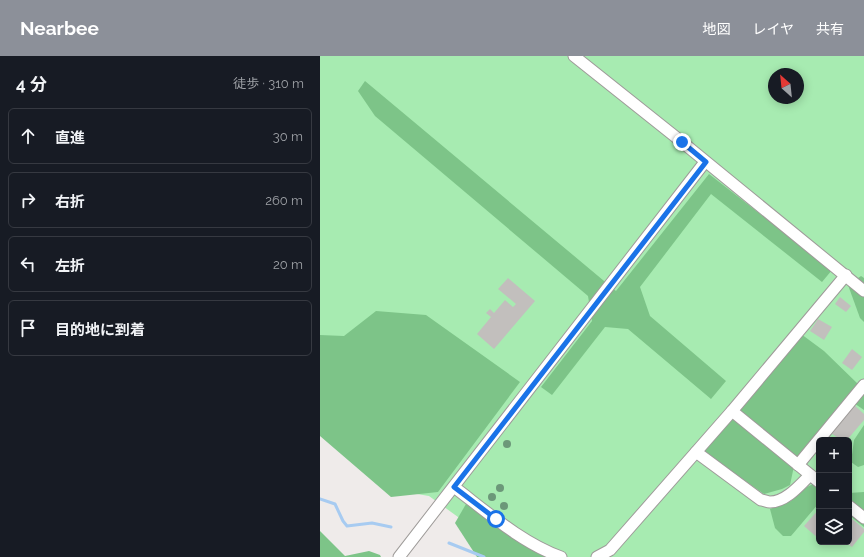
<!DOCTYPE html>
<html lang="ja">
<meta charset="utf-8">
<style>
body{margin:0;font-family:Raleway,"Noto Sans JP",sans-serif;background:#242831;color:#f1f3f6}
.controls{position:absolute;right:12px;bottom:12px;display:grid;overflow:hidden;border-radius:6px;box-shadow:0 2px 10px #0003}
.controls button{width:36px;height:36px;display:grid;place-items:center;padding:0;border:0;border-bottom:1px solid #363941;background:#171b24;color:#f1f3f6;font:20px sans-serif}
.compass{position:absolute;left:448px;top:12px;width:36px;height:36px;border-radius:50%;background:#171b24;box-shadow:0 2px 10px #0003;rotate:333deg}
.stop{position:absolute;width:12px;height:12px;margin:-9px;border:3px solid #1a73e8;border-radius:50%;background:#fff}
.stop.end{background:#1a73e8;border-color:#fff;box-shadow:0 1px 4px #0008}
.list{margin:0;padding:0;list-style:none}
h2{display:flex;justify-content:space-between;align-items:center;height:52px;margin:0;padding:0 16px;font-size:17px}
h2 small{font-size:13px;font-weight:400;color:#9ea1a6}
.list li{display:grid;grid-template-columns:26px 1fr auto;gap:12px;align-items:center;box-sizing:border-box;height:56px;margin:0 8px 8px;padding:0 8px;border:1px solid #363941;border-radius:6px}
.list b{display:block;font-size:15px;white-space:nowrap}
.list em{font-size:13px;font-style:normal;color:#9ea1a6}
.icon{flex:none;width:22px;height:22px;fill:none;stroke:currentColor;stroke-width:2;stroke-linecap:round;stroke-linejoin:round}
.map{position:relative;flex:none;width:544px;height:501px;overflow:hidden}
header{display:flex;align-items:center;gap:24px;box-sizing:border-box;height:56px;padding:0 20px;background:#8c9099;color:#fff}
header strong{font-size:19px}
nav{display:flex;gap:22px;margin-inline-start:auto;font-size:14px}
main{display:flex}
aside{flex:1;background:#171b24}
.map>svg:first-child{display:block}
.green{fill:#a7ebb1;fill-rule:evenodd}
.forest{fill:#7dc488}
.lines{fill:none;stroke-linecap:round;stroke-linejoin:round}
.stream{stroke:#a7cbf1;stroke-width:3}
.building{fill:#c2bfbd}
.minor-casing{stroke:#9e9b99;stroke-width:13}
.minor{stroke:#fff;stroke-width:11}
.tree{fill:#6c9879}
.route{stroke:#1a73e8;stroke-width:5}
</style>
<header>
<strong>Nearbee</strong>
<nav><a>地図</a><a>レイヤ</a><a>共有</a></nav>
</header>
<main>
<aside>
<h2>4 分<small>徒歩 · 310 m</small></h2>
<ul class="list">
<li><svg class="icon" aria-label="ahead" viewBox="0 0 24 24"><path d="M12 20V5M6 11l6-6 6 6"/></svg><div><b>直進</b></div><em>30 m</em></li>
<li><svg class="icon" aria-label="right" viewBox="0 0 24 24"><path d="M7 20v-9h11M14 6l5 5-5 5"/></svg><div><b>右折</b></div><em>260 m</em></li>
<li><svg class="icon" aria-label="left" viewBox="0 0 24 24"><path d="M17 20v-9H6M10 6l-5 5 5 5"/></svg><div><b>左折</b></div><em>20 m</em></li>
<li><svg class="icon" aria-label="arrive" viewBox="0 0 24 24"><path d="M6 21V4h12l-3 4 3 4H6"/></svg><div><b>目的地に到着</b></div></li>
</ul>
</aside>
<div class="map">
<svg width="544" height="501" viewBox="0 0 544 501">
<rect width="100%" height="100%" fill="#efebea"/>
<path class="green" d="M0,0H544V501H176L138,461L109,440L73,434L0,369ZM454,18H478V42H454ZM499,384H529V486H499Z"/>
<g class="forest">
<path d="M45,25L296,235L389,118L512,214L502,226L391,138L320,231L330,260L406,325L391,343L308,273L285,271L232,339L221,331L272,265L268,240L55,60L38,35Z"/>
<path d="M541,220L544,222V266L540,262L528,229Z"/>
<path d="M56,255L106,259L200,326L118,436L71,441L0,380V279L24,280Z"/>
<path d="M481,278L504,295L539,329L544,332V354L528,343L474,410L470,429L462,433L444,438L382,395Z"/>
<path d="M544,369V409L538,411L531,406L534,384Z"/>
<path d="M499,425V447L471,480H463L455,472L450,453L471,445L487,431Z"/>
<path d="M544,436V471L529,459V437Z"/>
<path d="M146,448L226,499L228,501H157L135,467Z"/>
<path d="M0,475L25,500L49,495L60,499L61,501H0Z"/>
</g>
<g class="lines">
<g class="stream">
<path d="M0,443L15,448L23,465L27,470L52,467L71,471"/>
<path d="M129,487L164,501"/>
</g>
</g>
<g class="building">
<path d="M188,222L215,245L174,293L157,278L171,261L166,257L170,253L174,257L185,244L193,251L196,248L178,233Z"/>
<path d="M520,241L531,250L526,256L515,248Z"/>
<path d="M498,263L512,271L504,284L490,275Z"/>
<path d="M532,293L542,301L532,314L522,307Z"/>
<path d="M534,349L544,358V364L527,384H516L518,382L511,377Z"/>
<path d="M499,453V483L484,470Z"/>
<path d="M530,461L544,473V476L532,491L525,486H529V462Z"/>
</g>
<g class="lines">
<g class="minor-casing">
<g id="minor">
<path d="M254,0L362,86L544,235"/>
<path d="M412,355L526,219"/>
<path d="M376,396L441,444C444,444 447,446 450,446C466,446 480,429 490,419"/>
<path d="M478,409L544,329"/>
<path d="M134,431C167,456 202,487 241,501"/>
<path d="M529,450L544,462"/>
<path d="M79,501L385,106"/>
<path d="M277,501L290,494L412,355L499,426"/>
</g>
</g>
<use href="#minor" class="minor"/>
</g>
<g class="tree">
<circle cx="187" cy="388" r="4"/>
<circle cx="180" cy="432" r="4"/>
<circle cx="172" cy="441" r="4"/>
<circle cx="184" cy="450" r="4"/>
</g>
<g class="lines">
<path class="route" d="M176,463L134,431L386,106L362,86"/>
</g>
</svg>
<div class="controls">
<button>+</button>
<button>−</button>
<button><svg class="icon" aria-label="layers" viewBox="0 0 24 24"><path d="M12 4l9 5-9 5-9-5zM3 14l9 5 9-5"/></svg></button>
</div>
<svg class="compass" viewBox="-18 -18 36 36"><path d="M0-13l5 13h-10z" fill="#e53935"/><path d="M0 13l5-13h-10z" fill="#9ea1a6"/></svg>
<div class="stop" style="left:176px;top:463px"></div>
<div class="stop end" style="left:362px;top:86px"></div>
</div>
</main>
